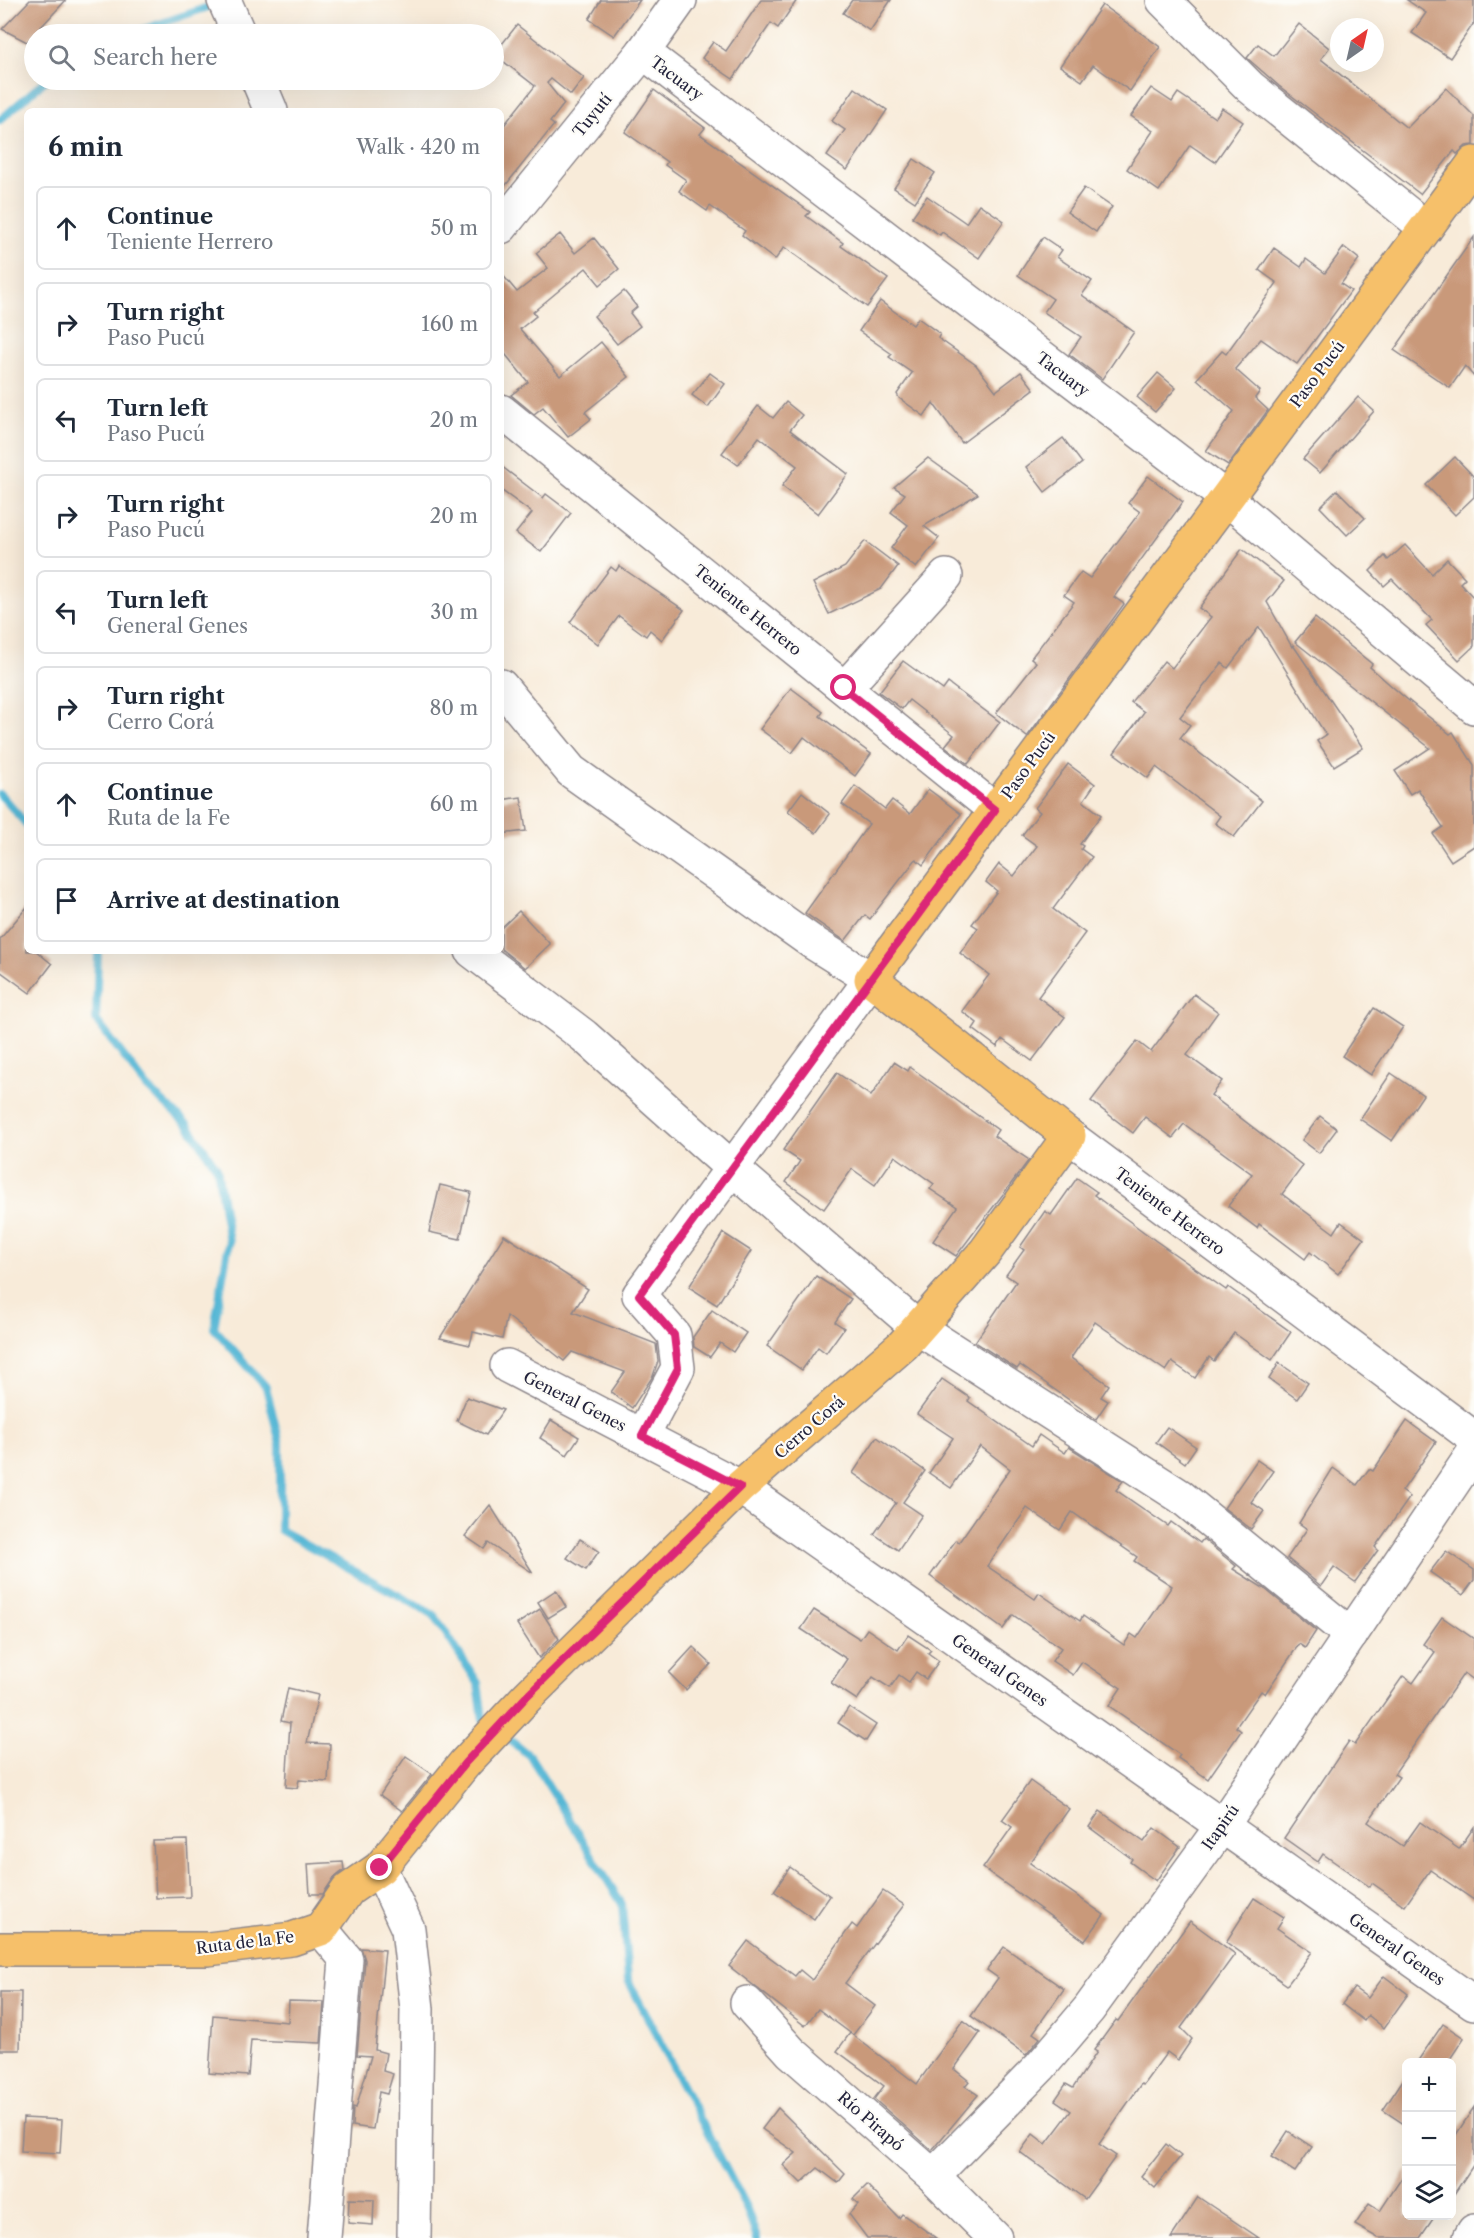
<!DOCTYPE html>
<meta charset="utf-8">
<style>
body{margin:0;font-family:"Libre Caslon Text",serif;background:#f2f2f3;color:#1f2937}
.controls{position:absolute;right:18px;bottom:18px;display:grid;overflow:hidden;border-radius:9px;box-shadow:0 6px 24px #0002}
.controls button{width:54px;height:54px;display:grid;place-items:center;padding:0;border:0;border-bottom:2px solid #e0e1e3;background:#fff;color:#1f2937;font:30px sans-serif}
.compass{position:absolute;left:1330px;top:18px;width:54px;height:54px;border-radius:50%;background:#fff;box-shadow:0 6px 24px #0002;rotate:34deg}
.stop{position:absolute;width:18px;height:18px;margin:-14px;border:4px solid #db2777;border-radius:50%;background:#fff}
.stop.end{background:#db2777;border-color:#fff;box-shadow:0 2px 6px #0008}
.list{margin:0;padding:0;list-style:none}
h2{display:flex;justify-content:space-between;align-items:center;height:78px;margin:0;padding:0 24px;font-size:26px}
h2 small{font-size:20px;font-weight:400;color:#747a83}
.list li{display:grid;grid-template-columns:39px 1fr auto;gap:18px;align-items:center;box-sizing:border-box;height:84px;margin:0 12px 12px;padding:0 12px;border:2px solid #e0e1e3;border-radius:9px}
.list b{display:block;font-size:22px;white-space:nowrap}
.list p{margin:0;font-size:20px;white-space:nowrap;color:#747a83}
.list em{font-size:20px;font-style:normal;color:#747a83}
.icon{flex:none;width:33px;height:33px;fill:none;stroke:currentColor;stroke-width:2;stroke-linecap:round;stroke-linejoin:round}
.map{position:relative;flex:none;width:1474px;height:2238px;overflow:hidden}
.search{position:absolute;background:#fff;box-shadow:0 6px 24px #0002;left:24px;top:24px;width:480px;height:66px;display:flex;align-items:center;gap:15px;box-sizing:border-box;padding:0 21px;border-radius:33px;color:#747a83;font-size:22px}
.panel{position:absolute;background:#fff;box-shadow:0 6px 24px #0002;left:24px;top:108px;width:480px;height:846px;border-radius:9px}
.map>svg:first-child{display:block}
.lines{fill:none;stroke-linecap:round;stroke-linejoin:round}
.stream{stroke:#56b7d5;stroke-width:8}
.building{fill:#c9997a;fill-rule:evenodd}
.minor-casing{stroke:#8d868a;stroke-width:36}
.major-casing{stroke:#8d868a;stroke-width:36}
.minor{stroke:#fff;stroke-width:33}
.major{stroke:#f6c06b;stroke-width:33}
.route{stroke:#db2777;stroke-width:8}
.labels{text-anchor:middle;stroke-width:4.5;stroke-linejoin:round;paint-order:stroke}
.street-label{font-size:16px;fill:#22223b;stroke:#fdfcf7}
</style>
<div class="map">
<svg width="1474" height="2238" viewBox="0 0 1474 2238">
<rect width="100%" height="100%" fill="#fdfcf7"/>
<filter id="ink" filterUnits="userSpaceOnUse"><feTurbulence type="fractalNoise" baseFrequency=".0167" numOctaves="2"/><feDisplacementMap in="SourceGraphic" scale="12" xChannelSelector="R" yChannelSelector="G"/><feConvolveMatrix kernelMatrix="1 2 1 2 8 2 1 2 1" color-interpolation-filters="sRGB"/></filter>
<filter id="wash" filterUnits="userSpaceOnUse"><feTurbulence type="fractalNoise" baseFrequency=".008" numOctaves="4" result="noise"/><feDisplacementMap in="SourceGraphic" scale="24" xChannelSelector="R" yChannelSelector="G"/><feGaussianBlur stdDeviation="1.35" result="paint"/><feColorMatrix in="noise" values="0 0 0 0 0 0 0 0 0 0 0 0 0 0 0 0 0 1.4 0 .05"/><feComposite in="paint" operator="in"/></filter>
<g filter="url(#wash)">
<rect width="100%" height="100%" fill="#f8ebd9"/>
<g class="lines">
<g class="stream">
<path d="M130,34L217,4"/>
<path d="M0,120L46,80"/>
<path d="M0,794L27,825"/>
<path d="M98,951L96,1020L147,1087L188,1125L217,1168L229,1242L214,1328L266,1387L280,1444V1530L434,1615L478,1683L483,1719L490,1725"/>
<path d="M502,1734L530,1756L622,1904L628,1980L747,2209L757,2238"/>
</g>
</g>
<g id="blocks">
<g class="building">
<path d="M30,0H66L27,42L2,29Z"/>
<path d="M601,0H640L614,36L589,19Z"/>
<path d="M761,0H797L778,28L771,23L733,79L702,58L713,42L726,51Z"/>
<path d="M852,0H891L870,31L843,13Z"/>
<path d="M1407,0H1474V23L1450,58L1412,33L1426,13Z"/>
<path d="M1102,5L1160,47L1130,91L1093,65L1082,81L1060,66Z"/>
<path d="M1299,24L1329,48L1321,59L1407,128L1446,88L1474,116V145L1466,146L1457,154L1454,151L1420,194L1279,86L1247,58L1258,44L1274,56Z"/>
<path d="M517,25L584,78L571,95L551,79L547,83L564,104L550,122L554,125L501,191V129L535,86L494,54Z"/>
<path d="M855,88L887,110L847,170L827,156L845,130L832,121Z"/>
<path d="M1151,88L1172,102L1178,93L1215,118L1222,108L1243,122L1215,162L1190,145L1159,191L1127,169L1153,131L1131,116Z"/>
<path d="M654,90L705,128L700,134L810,212L806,216L843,243L841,246L888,279L867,307L784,247L775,260L742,235L745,231L710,206L707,211L679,191L686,180L665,165L667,162L625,132Z"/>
<path d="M914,159L935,173L915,202L894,188Z"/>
<path d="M1084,188L1112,207L1096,232L1067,212Z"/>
<path d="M927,196L966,223L979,204L1004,221L979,258L942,232L940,235L912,217Z"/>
<path d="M560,234L575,253L594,238L619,269L600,285L586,268L533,312L536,316L520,329L560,376L601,342L629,377L585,412L591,419L568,437L543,407L534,414L511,395L528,382L501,349V273L517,292L548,268L536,253Z"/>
<path d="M1043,237L1062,250L1057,257L1092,281L1082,295L1134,332L1102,379L1069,354L1081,337L1044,312L1053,299L1018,275Z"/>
<path d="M1474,237V377L1465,366L1450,388L1394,350Z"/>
<path d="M1344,247L1359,259L1341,284L1351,291L1297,364L1261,339L1235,369L1260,391L1255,398L1268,410L1228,465L1206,451L1234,411L1197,379L1222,351L1226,354L1277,283L1259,270L1274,248L1301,267L1306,259L1325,273Z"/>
<path d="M624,291L637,307L630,313L640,326L617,344L594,316Z"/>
<path d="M880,301L913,325L918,318L940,334L938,338L976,365L996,391L1021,372L1034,389L962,443L933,403L924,416L899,398L897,394L912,373L889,357L892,354L859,331Z"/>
<path d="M710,373L725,384L708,407L692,395Z"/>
<path d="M1158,373L1176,388L1155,412L1137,397Z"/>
<path d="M1358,397L1374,411L1320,473L1303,459Z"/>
<path d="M786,402L802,415L790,430L848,474L818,514L782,486L797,466L759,437L738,465L722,453L758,406L773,418Z"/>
<path d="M1063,438L1082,463L1045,492L1026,467Z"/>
<path d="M1455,457L1474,477V497L1455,515L1426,485Z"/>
<path d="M928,458L978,494L924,526L939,538L916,568L891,548L908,525L891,512L905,494L894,487Z"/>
<path d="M501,466L543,498L546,494L571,513L541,552L516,533L532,513L501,490Z"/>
<path d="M1148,476L1183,502L1114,597L1124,604L1027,737L996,713L1036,662L1031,658L1074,602L1064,595L1081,572L1090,578L1140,512L1128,503Z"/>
<path d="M1337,490L1365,518L1347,535L1320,507Z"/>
<path d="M865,541L898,566L881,589L829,614L813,583L845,567Z"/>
<path d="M1405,545L1432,574L1447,559L1465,578L1460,583L1474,598V646L1459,660L1426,625L1432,620L1392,579L1384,586L1370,571L1385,556L1388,560Z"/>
<path d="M1242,549L1284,581L1267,602L1292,647L1293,645L1363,748L1334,766L1317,741L1326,735L1259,627L1228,668L1222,663L1180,717L1190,725L1180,738L1262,801L1234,837L1215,823L1220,816L1156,767L1148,778L1114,753L1144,712L1131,702L1164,661L1172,668L1211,617L1199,608Z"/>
<path d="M619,566L684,610L662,640L650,630L646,636L619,616L598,644L570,622L611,567L616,571Z"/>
<path d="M1315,618L1372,664L1370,667L1403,696L1450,734L1453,732L1474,765V846L1451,861L1433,834L1443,827L1418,789L1410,794L1395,771L1430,748L1295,642Z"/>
<path d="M903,661L943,690L948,683L1000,722L968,764L945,746L954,735L909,700L902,709L879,692Z"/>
<path d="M791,688L823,712L820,716L871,754L855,776L804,737L792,753L760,729Z"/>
<path d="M1068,764L1095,784L1083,801L1101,815L1080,844L1083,846L1081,849L1092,857L1053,909L1085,933L1038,997L1065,1017L1032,1061L1002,1039L997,1047L973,1029L977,1023L962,1011L989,975L960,953L978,928L972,924L997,891L986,882L999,864L1014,876L1037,846L1022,835L1040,812L1035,808Z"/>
<path d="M855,786L885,809L892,800L910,814L928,789L961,814L923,865L916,859L870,919L865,915L845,941L805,913L869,824L842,804Z"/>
<path d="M802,792L830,814L816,833L788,811Z"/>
<path d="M521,797L526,831L501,834V800Z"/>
<path d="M27,907V951H36L52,964L30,993L0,971V939Z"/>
<path d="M519,911L550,944L525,968L501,949V928Z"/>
<path d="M1194,994L1218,1012L1187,1055L1222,1081L1211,1095L1303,1166L1282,1194L1334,1233L1341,1222L1364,1239L1338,1274L1310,1252L1305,1259L1259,1224L1257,1228L1228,1206L1252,1174L1184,1124L1173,1138L1145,1117L1133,1133L1091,1101L1137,1041L1151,1052Z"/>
<path d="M1374,1008L1403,1027L1371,1075L1342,1056Z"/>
<path d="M894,1062L908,1071L910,1067L998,1130L994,1136L1029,1160L956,1256L933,1241L957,1207L930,1189L934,1184L895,1156L875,1185L852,1169L824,1209L786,1182L800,1161L783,1150L837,1073L871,1096Z"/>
<path d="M1391,1073L1423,1095L1392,1141L1360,1119Z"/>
<path d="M1320,1116L1337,1129L1319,1153L1302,1140Z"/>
<path d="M1077,1178L1097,1192L1094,1195L1156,1241L1226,1290L1228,1287L1291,1332L1272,1360L1234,1333L1214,1361L1209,1357L1195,1378L1172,1362L1166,1371L1095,1322L1071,1358L1109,1385L1101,1397L1108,1401L1096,1419L1020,1365L1017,1369L975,1342L1016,1282L1006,1275L1024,1250L1020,1247L1045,1211L1051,1215Z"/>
<path d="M440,1185L471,1192L460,1239L429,1232Z"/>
<path d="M723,1233L751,1251L717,1305L689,1287Z"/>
<path d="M504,1235L588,1289L573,1312L656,1344L658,1361L653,1376L632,1408L611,1392L625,1372L572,1352L564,1361L507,1316L502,1339L473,1332L470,1345L440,1338Z"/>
<path d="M816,1276L851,1299L835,1322L844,1328L826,1353L818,1347L802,1370L767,1346Z"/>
<path d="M712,1310L746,1333L733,1352L720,1343L710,1357L694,1347L693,1337Z"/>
<path d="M1279,1363L1308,1383L1297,1399L1269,1379Z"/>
<path d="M942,1379L970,1398L968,1401L1032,1446L1039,1435L1065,1453L1069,1447L1123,1481L1116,1490L1168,1526L1171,1522L1200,1543L1203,1539L1236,1566L1233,1569L1265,1589L1316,1631L1305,1648L1299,1644L1265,1694L1261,1691L1236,1727L1241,1731L1208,1779L1178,1758L1180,1755L1109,1706L1121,1688L1082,1662L1073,1675L1052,1661L1061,1648L1013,1615L1003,1629L930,1576L956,1540L959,1542L1010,1469L980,1446L951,1488L929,1473L953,1438L917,1414ZM1027,1508L1060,1530L1072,1512L1137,1557L1134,1561L1172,1586L1137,1638L1131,1634L1124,1645L1083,1616L1080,1621L1039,1593L1035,1599L987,1566Z"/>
<path d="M467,1397L503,1410L486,1435L457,1421Z"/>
<path d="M551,1420L579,1437L567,1455L540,1438Z"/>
<path d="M1407,1421L1436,1442L1402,1491L1410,1497L1375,1547L1378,1550L1355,1582L1334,1567L1321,1586L1287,1558L1307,1529L1299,1523L1333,1468L1357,1485L1369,1469L1373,1471Z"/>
<path d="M1167,1427L1196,1447L1185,1463L1156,1442Z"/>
<path d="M877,1437L925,1471L903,1502L922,1515L898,1550L874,1534L896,1503L853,1473Z"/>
<path d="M1257,1460L1273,1471L1251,1502L1264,1511L1251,1529L1224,1508Z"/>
<path d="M490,1505L533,1573L488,1543L484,1549L465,1536Z"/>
<path d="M580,1539L599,1551L586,1570L567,1558Z"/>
<path d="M1446,1551L1474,1570V1580L1463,1595L1430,1572Z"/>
<path d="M556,1590L566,1607L548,1618L538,1602Z"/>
<path d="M540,1609L559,1639L539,1658L517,1624Z"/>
<path d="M814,1610L860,1639L867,1629L898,1650L908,1635L931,1650L928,1653L939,1661L926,1679L916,1672L909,1682L899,1675L890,1688L873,1677L857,1700L831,1683L847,1659L801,1629Z"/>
<path d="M1442,1617L1474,1639V1680L1464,1673L1394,1774L1399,1777L1368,1822L1403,1846L1420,1822L1459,1849L1474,1827V1900L1430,1870L1405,1906L1372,1883L1370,1887L1323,1854L1318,1862L1284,1838L1349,1741L1355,1745L1403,1676L1413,1683L1435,1652L1423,1644Z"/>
<path d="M693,1647L711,1664L686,1690L669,1673Z"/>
<path d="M288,1688L318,1695L307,1743L330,1744L328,1782L299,1780L297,1788L286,1787L290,1723L281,1721Z"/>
<path d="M849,1707L876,1725L866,1741L838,1723Z"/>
<path d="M406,1756L432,1774L402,1811L380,1795Z"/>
<path d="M1030,1781L1069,1809L1030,1863L1104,1915L1085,1941L983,1868L1012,1827L1002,1820Z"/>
<path d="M1100,1811L1144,1842L1154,1828L1180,1847L1156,1881L1130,1862L1132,1859L1089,1827Z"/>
<path d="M187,1840L190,1897L156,1898L153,1841Z"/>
<path d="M343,1862L344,1870L333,1879L323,1894H310L308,1864Z"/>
<path d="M790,1867L830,1896L814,1919L774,1891Z"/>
<path d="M883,1891L904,1905L845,1983L875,2006L853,2035L818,2009L805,2026L729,1966L748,1941L795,1976L800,1970L812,1980L852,1924L857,1928Z"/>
<path d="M1254,1898L1284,1917L1277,1928L1312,1952L1287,1985L1226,1942Z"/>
<path d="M1190,1921L1235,1954L1181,2028L1192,2039L1178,2060L1167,2052L1143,2085L1141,2084L1099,2144L1116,2156L1085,2199L1020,2152L1033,2134L1046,2144L1071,2111L1055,2100L1066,2084L1073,2088L1097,2052L1094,2050L1116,2020L1118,2021Z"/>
<path d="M1004,1947L1064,1989L1033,2033L1040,2038L1026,2055L971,2016L998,1978L987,1970Z"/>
<path d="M361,1948L385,1950L375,2050L386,2053L383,2071L393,2074L387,2094L379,2092L373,2129L352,2126L353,2107L356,2108L371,2056L357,2055L365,1960Z"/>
<path d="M1384,1976L1408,1994L1384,2028L1368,2015L1364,2021L1342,2004L1354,1988L1368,1998Z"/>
<path d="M0,1992H21L20,2050H0Z"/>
<path d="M289,2001L324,2002L321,2043L251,2040L248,2076L209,2073L213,2015L288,2022Z"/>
<path d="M963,2020L980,2033L954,2069L969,2081L965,2086L978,2095L932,2150L874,2099L884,2086L837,2051L850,2033L917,2084Z"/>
<path d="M1443,2024L1464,2038L1448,2062H1417Z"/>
<path d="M1407,2074V2126L1383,2110Z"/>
<path d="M1474,2107V2164L1452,2197V2141Z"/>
<path d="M778,2108L845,2174L838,2183L818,2168L801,2183L783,2165L796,2153L762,2129Z"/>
<path d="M23,2118L62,2120L60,2153L21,2151Z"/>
<path d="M1288,2131L1312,2147L1295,2172L1271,2157Z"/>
<path d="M1166,2144L1181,2156L1155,2188L1141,2176Z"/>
<path d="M1407,2170V2216H1435L1420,2238H1378L1355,2225L1369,2204L1380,2211Z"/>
<path d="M867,2185L899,2218L902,2214L936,2238H867L849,2214L858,2204L853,2199Z"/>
<path d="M1198,2197L1259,2238H1171Z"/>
<path d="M349,2199L374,2200L373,2225L348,2223Z"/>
</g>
</g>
</g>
<g filter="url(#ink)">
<use href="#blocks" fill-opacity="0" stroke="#8d868a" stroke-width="1.5"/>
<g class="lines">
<g class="minor-casing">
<g id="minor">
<path d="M224,0L239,34"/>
<path d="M1163,0L1250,87L1426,228"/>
<path d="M643,52L1225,497L1474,707"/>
<path d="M258,80L271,111"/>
<path d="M501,227L643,52L680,0"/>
<path d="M501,411L995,810"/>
<path d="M501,686L571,771L812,942L871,979L639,1295L674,1335L678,1368L642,1436"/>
<path d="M845,688L946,576"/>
<path d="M472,951L584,1036L732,1168L918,1328L1180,1496L1351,1635"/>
<path d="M1069,1136L1474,1438"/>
<path d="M507,1366L740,1487L1474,2003"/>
<path d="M380,1868L408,1929L417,2009L414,2238"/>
<path d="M321,1929L346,1959L324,2238"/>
<path d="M747,2003L791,2052L933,2176L995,2238"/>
<path d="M933,2176L1040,2067L1089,2009L1222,1826L1474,1452"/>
<path d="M1470,2238L1474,2231"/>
</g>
</g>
<g class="major-casing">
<path id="major" d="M0,1949H208L292,1939L321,1929L348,1890L380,1868L465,1763L527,1697L740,1487L903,1345L985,1252L1069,1136L871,979L1474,163"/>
</g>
<use href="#minor" class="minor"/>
<use href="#major" class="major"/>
</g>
</g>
<g class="lines" filter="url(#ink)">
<path class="route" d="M380,1868L465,1763L526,1697L740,1487L642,1436L678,1368L674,1335L639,1295L995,810L844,688"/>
</g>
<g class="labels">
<g class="street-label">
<text transform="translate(677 78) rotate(37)" y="6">Tacuary</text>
<text transform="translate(592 115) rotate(-51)" y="6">Tuyutí</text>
<text transform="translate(1063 374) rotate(37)" y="6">Tacuary</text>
<text transform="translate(1317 374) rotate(-53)" y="6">Paso Pucú</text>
<text transform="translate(748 610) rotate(39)" y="6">Teniente Herrero</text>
<text transform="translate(1028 765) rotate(-54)" y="6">Paso Pucú</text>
<text transform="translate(1170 1211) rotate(37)" y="6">Teniente Herrero</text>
<text transform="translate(575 1401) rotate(27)" y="6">General Genes</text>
<text transform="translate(809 1427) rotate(-41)" y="6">Cerro Corá</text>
<text transform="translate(1000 1670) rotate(35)" y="6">General Genes</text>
<text transform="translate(1220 1827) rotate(-55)" y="6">Itapirú</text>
<text transform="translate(245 1942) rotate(-7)" y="6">Ruta de la Fe</text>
<text transform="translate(1397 1949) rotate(35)" y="6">General Genes</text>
<text transform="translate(871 2121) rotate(41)" y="6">Río Pirapó</text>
</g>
</g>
</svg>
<div class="controls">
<button>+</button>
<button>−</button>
<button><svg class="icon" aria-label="layers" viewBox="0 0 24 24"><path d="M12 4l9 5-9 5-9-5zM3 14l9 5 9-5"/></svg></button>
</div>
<svg class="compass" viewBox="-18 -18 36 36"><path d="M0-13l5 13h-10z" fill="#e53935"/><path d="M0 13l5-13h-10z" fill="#747a83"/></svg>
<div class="stop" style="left:844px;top:688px"></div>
<div class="stop end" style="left:380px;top:1868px"></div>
<div class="search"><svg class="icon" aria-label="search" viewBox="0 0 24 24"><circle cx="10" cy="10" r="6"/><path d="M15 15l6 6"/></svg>Search here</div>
<section class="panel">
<h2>6 min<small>Walk · 420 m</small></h2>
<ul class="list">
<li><svg class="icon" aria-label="ahead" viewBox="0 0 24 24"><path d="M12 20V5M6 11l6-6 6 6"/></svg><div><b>Continue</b><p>Teniente Herrero</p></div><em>50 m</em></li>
<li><svg class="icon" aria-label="right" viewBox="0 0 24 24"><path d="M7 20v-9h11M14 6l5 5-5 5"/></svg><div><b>Turn right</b><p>Paso Pucú</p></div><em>160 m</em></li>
<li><svg class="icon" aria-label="left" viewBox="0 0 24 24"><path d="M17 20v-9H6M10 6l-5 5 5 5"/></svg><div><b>Turn left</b><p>Paso Pucú</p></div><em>20 m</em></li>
<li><svg class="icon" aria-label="right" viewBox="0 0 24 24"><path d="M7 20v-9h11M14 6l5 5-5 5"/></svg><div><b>Turn right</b><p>Paso Pucú</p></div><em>20 m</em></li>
<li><svg class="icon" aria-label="left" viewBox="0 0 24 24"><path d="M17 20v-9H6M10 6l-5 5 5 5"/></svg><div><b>Turn left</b><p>General Genes</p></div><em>30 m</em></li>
<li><svg class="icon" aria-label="right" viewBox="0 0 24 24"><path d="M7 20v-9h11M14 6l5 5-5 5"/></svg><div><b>Turn right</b><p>Cerro Corá</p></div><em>80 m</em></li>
<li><svg class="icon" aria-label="ahead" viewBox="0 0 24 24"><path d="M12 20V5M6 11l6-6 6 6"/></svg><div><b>Continue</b><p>Ruta de la Fe</p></div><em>60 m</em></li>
<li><svg class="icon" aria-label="arrive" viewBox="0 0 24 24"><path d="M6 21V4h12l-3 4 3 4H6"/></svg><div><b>Arrive at destination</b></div></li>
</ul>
</section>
</div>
